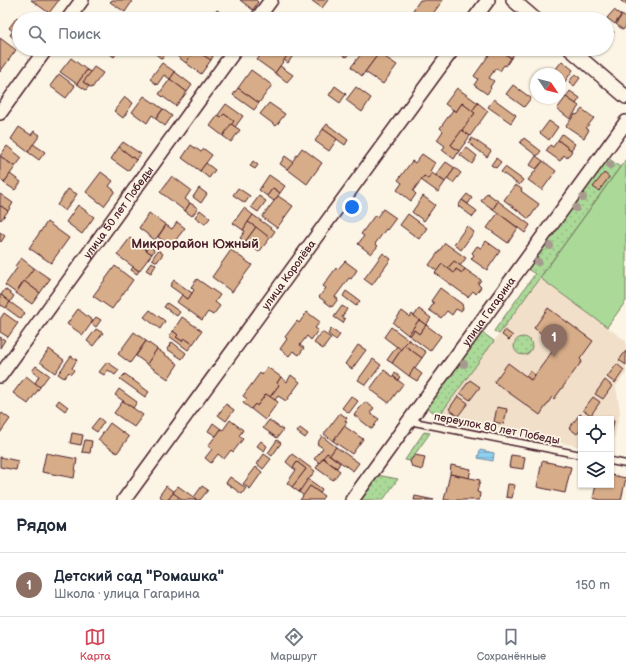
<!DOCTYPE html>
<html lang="ru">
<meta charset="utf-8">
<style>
body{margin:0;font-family:"Balsamiq Sans",sans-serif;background:#f6f6f7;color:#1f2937}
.controls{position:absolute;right:12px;bottom:12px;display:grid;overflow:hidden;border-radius:0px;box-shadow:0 1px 3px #0004}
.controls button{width:36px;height:36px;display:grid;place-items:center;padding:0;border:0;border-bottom:1px solid #e0e1e3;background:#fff;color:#1f2937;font:20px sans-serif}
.compass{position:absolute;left:530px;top:68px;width:36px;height:36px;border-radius:50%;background:#fff;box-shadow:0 1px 3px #0004;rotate:125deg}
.you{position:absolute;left:352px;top:207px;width:14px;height:14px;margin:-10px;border:3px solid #fff;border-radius:50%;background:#1a73e8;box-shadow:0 0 0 6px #1a73e833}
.badge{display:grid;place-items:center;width:26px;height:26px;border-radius:50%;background:#d1495b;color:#fff;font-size:13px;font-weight:700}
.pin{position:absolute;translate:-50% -33px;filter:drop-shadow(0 1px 2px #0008)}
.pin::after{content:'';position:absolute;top:21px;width:14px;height:12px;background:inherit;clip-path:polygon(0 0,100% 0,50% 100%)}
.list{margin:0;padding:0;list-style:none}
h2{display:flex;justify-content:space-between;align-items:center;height:52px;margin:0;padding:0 16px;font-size:17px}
h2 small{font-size:13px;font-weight:400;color:#747a83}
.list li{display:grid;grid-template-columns:26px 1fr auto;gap:12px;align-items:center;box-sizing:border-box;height:64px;padding:0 16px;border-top:1px solid #e0e1e3}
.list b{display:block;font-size:15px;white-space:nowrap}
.list p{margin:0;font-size:13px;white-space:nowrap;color:#747a83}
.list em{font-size:13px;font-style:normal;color:#747a83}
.icon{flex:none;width:22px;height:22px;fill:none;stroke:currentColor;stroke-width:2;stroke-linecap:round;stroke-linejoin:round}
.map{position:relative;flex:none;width:626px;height:500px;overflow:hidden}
.search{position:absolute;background:#fff;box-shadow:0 1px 3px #0004;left:12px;right:12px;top:12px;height:44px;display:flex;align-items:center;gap:10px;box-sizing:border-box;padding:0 14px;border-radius:22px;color:#747a83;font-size:15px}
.sheet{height:116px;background:#fff}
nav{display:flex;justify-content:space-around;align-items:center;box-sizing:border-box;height:56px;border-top:1px solid #e0e1e3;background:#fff;font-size:11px;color:#747a83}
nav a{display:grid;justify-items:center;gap:2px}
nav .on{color:#d1495b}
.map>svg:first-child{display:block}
.built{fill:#f1dfc9}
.grass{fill:url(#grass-dots);stroke:#7a7c62}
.park{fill:#aad998;stroke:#7a7c62}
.water{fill:url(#water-rules);stroke:#7289a1}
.building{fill:#d7ac88;stroke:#4a1f2b}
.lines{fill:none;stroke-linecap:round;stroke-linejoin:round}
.service-casing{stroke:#4a1f2b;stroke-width:9}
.minor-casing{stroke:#4a1f2b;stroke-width:16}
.service{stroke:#fcf5e5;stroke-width:6}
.minor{stroke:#fcf5e5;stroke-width:13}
.tree{fill:#a7998e}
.labels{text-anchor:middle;stroke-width:3.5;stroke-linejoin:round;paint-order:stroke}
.street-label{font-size:11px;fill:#4a1f2b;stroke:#fcf5e5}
.quarter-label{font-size:13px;font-weight:bold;fill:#4a1f2b;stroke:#fcf5e5}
</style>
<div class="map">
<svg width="626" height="500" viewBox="0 0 626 500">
<defs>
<pattern id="grass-dots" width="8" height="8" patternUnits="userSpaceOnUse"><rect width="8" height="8" fill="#aad998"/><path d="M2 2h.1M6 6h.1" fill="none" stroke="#94ba83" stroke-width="1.8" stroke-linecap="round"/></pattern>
<pattern id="water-rules" width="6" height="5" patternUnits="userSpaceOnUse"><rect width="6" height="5" fill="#8dd0ef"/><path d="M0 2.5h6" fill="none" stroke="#7bb2cd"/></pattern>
</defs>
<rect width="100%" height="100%" fill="#fcf5e5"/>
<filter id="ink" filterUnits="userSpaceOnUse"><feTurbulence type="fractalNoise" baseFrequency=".025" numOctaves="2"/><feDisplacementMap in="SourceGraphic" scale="8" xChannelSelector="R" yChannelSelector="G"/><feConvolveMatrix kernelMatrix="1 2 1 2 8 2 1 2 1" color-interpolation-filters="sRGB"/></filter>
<g filter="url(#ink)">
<path class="built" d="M540,278L626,341V373L616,386L620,412L611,453V419H581V447L439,416Z"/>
<g class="grass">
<path d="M607,157L620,167L499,334L494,331L535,274L526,268Z"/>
<path d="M480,331L494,341L439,416L426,407Z"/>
<circle cx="523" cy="346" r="9"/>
<path d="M424,432L430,433L410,461L405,460Z"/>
<path d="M377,475L398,479L383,500H360Z"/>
</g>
<path class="park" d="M626,159V301L607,327L540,278Z"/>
<path class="water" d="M480,450L494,453L493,461L478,458Z"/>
<g class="building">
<path d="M31,0H59L49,13Z"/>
<path d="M112,0H133L125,12L110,2Z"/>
<path d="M240,0H256L258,2L253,10Z"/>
<path d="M311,0H328L322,8Z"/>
<path d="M420,0H443L429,19H425L413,10Z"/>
<path d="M620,0H626V5Z"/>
<path d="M217,10L230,19H211Z"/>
<path d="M614,10L621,15L615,24L607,18Z"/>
<path d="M432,14L437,18L436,19H429Z"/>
<path d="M622,15L626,18V26L623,30L616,24Z"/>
<path d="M17,17L19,19V22L13,31L9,28Z"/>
<path d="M19,22V42L10,35Z"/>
<path d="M607,27L614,32L607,41Z"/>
<path d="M0,38L16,50L0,72Z"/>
<path d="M106,49H119L114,57L105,50Z"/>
<path d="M149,49H163L167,52L162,59Z"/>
<path d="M183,49H195L186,63L177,56Z"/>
<path d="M195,49L211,60L201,74L186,63Z"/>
<path d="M204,49L213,56L211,60L201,54Z"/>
<path d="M265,49H287L290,52L275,73L257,60Z"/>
<path d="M335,49H348L351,51L346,57Z"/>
<path d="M365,49H374L379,53L362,76L351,67Z"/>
<path d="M502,49H518L511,58L501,51Z"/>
<path d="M499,50L511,58L506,66L504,65L500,71L496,68L489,78L494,81L490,87L491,88L487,94L474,85L478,79L474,76L491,52L495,55Z"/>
<path d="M290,52L294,54L288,63L284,60Z"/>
<path d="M379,53L397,65L383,84L365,72Z"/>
<path d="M71,58L87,70L77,84L60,72Z"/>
<path d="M562,61L573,70L562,86L560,85V74H552Z"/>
<path d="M162,63L175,72L170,79L164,75L157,85L150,79Z"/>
<path d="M280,66L293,75L287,82L275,73Z"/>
<path d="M94,67L103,73L92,88L83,82Z"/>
<path d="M87,70L91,72L83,82L89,86L86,90L77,84Z"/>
<path d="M251,70L272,85L259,103L238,88Z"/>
<path d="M175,72L192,85L187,92L170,79Z"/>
<path d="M59,74L75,86L66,98L50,86Z"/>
<path d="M575,74L580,78L574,86L569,82Z"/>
<path d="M170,79L187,92L176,106L159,94Z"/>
<path d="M513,85L531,98L524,107L506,94Z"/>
<path d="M335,86L346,94L340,103L329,95Z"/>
<path d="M356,87L371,98L362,112L346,100Z"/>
<path d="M238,88L259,103L254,110L233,95Z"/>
<path d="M457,88L478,103L472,111L462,103L456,112L445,104Z"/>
<path d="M570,91L580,98L576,104L566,97Z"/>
<path d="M144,96L163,109L156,118L152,115L147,123L132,112Z"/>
<path d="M125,97L133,103L123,118L114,111Z"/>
<path d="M566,97L579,106L570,119L557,109Z"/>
<path d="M494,99L516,115L511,123L488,107Z"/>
<path d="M269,103L285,114L276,126L260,114Z"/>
<path d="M462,103L475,113L451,145L459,151L454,159L442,150L445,146L437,140L443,131L440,128L453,110L456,112Z"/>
<path d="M478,103L488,111L470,136L462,130L475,113L472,111Z"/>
<path d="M226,104L243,116L235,127L231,124L234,121L224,114L221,117L218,115Z"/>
<path d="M163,109L172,116L165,126L156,119Z"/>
<path d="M582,109L594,118L586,128L589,130L584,138L566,126L575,114L577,115Z"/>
<path d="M224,114L234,121L223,136L210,126L218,115L221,117Z"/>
<path d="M549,121L558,127L549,140L540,133Z"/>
<path d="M231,124L240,130L231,142L223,136Z"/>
<path d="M327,124L348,140L345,145L323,129Z"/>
<path d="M19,127L31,135L34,131L40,135L28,152L11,139Z"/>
<path d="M323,129L337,139L329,151L315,141Z"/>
<path d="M462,130L470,136L459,151L451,145Z"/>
<path d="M562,134L575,144L571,150L558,140Z"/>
<path d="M472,138L491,151L487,157L469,143Z"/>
<path d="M524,138L541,151L537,156L520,143Z"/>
<path d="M558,140L572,151L567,158L564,155L560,161L546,151L550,145L553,147Z"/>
<path d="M123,142L141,154L136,160L119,147Z"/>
<path d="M33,144L45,152L39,160L28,152Z"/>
<path d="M191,145L201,152L204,149L212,155L200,171L182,158Z"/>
<path d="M7,146L22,158L15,167L0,156Z"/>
<path d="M119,147L136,160L128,171L111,159Z"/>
<path d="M466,147L477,156L472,164L460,155Z"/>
<path d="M302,148L322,163L307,184L287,169Z"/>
<path d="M422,154L435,163L430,171L432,173L428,179L424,176L413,191L416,194L411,201L397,190L402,183L398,180L412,161L415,163Z"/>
<path d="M0,156L15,167L4,183L0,179Z"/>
<path d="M285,156L293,162L287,169L280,164Z"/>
<path d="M536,156L543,161L536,169L530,165Z"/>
<path d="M496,158L501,162L496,168L491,165Z"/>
<path d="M253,161L258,165L255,169L250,166Z"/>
<path d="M543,161L556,171L542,190L528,180Z"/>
<path d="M446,162L455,168L445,182L436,175Z"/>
<path d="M206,163L215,170L209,178L200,171Z"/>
<path d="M505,167L523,180L519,185L501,172Z"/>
<path d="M455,168L461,173L453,183L447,179Z"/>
<path d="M101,172L113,181L109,186L115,191L104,206L86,192Z"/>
<path d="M432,173L445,182L438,192L421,180L424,176L428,179Z"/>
<path d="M604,173L609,177L599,191L593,187Z"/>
<path d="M10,174L21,182L15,190L4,183Z"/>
<path d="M269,175L285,186L280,193L273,188L267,196L259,190Z"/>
<path d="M172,176L191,190L185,199L190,203L185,211L160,192Z"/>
<path d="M515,185L522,189L521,191L539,204L529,219L504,200Z"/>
<path d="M199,188L207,194L201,203L193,197Z"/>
<path d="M238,188L250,196L245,203L233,195Z"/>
<path d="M273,188L280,193L274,201L267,196Z"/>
<path d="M68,189L77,194L65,211L57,205Z"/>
<path d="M487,193L498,201L493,209L481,201Z"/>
<path d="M0,194L13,203L8,211L1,206L0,207Z"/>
<path d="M467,194L472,198L468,204L462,200Z"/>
<path d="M259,196L266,201L258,212L251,207Z"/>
<path d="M278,196L293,206L277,228L262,217Z"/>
<path d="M423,196L435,205L424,221L412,212Z"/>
<path d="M462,200L477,211L473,217L458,206Z"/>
<path d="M498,201L530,225L525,233L493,209Z"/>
<path d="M190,203L198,208L192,216L185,211Z"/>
<path d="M78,205L94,217L82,234L66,222Z"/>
<path d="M1,206L8,211L1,220L0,219V207Z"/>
<path d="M244,208L253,215L243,230L233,223Z"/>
<path d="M383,209L396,218L387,230L386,229L375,244L378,246L371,254L358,244L364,236L361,234L375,215L377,217Z"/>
<path d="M200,210L210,218L205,224L195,217Z"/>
<path d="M149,213L166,225L155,240L139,228Z"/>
<path d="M498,213L518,228L508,243L487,228Z"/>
<path d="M408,214L427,228L419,239L400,225Z"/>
<path d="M253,215L275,231L270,238L248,222Z"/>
<path d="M47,222L69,238L51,263L29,248Z"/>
<path d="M177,222L185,228L171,246L158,237L166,225L172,229Z"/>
<path d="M248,222L256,227L245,242L240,238L245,231L243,230Z"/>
<path d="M467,226L474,232L461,250L454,244Z"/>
<path d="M256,227L270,238L259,252L245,242Z"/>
<path d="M0,232L5,236L1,242L0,241Z"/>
<path d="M130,238L152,254L139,271L117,255Z"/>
<path d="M486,241L500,251L487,270L471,259L474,255L472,253L477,246L481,248Z"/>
<path d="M445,243L466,258L460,266L454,261L448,268L442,264L437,271L429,265Z"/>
<path d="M149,246L154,250L152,254L146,250Z"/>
<path d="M158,250L163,254L157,262L152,259Z"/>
<path d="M231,250L252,265L232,292L212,277Z"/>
<path d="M383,253L391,259L372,285L364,279Z"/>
<path d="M21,258L34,268L16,293L5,285L17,268L15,266Z"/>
<path d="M345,261L357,270L351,279L349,278L335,297L338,299L332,307L319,297L326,288L323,286L336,268L338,269Z"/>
<path d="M454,261L465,269L462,273L456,269L454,273L448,268Z"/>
<path d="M152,262L156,265L151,273L146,270Z"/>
<path d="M442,264L454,273L456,269L462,273L465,269L481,280L478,284L481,287L476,294L473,291L468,297L435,273Z"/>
<path d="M115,266L133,280L112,309L93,296Z"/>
<path d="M133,267L139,271L137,274L131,270Z"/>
<path d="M34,268L50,279L40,293L24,281Z"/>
<path d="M197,279L220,295L215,302L220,306L213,315L208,312L202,320L177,302L182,295L188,299L194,290L191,287Z"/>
<path d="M174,280L192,293L188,299L170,286Z"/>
<path d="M24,281L40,293L32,304L16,293Z"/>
<path d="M440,288L462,304L463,308L462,310L460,311L456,309L452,315L447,311L441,318L429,310L434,303L431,301Z"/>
<path d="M5,289L14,296L10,302L1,295Z"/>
<path d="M346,291L360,301L356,306L343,296Z"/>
<path d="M0,295H1L10,302L6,308L1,305L0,307Z"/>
<path d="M10,302L25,313L21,319L6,308Z"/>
<path d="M167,303L180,312L177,316L164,307Z"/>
<path d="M342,306L347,309L342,317L345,319L343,323L334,317Z"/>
<path d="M548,308L593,341L580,359L582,361L554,399L552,397L540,415L494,382L508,363L531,380L535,375L557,345L534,328Z"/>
<path d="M78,309L93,321L83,335L67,324Z"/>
<path d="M419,309L431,318L426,325L414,316Z"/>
<path d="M150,310L165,321L160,329L144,317Z"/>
<path d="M402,311L410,317L412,314L419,320L408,335L393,323Z"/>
<path d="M307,312L320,322L315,328L318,330L311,340L307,336L300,345L304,348L299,355L293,351L289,356L280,349L287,339L285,337L297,321L299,323Z"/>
<path d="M4,313L18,323L8,337L0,332V319Z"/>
<path d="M96,317L101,320L96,327L91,323Z"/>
<path d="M182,317L202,331L193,344L184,338L182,341L176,337L178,335L173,331Z"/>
<path d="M419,320L426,325L419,334L414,330L410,336L408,335Z"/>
<path d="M426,325L441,336L430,351L410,336L414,330L419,334Z"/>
<path d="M391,327L409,340L401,350L384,337Z"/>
<path d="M96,329L103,333L93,346L87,341Z"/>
<path d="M331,329L340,335L336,340L328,334Z"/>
<path d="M505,330L513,336L509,340L502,335Z"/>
<path d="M173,331L178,335L176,337L182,341L184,338L193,344L188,350L169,336Z"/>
<path d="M134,332L146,341L130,363L118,354Z"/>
<path d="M322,332L331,338L323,349L314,343Z"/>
<path d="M0,337L5,340L0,348Z"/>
<path d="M409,340L426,352L422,358L404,345Z"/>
<path d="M146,341L157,349L147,364L136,356Z"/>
<path d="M172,342L186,353L182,359L167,349Z"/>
<path d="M553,342L557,345L554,349L549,346Z"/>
<path d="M358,345L366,350L352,369L345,364Z"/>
<path d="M404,345L422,358L409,376L392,363Z"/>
<path d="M397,346L401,350L392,363L387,360Z"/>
<path d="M49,349L64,360L55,373L40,362Z"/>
<path d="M157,349L178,364L168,379L147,364Z"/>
<path d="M626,351V365L619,360Z"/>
<path d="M71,356L77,360L72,368L74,370L71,374L69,372L64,378L58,374Z"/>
<path d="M373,359L381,365L366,385L358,380Z"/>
<path d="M107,362L119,370L115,375L108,370L104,375L99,372Z"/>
<path d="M617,364L624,370L615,383L607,377Z"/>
<path d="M36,366L49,375L40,387L35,383L39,376L32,371Z"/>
<path d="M267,367L281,377L277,383L279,385L270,397L266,394L257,406L255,404L251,409L243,403L247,399L243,396L260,373L262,375Z"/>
<path d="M414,368L422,374L417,381L409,376Z"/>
<path d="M384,370L403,384L389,403L370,389Z"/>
<path d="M530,371L535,375L531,380L526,376Z"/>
<path d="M395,373L400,377L398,380L393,376Z"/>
<path d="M125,374L149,392L145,397L120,379Z"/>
<path d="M291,375L300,382L286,401L278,396L275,400L270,397L279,385L277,383L281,377L287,382Z"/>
<path d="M26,376L40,387L28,404L13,393Z"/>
<path d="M470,380L480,387L470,400L460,393Z"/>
<path d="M605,380L612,386L603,399L595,394Z"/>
<path d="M119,389L137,402L133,408L115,395Z"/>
<path d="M266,394L278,402L265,420L251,409L255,404L257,406Z"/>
<path d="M351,396L358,401L349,413L342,408Z"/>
<path d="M458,396L468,403L458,416L449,409Z"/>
<path d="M593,397L600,402L591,415L583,410Z"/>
<path d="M59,400L68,407L65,411L56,404Z"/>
<path d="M123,401L143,415L134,427L114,413Z"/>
<path d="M365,402L374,408L370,413L379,419L372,429L354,415Z"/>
<path d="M226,404L234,410L226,421L218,415Z"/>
<path d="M497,407L507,409L504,424L494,422Z"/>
<path d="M2,413L10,419L0,433V416Z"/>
<path d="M340,413L347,418L345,421L347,422L333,441L324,434Z"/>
<path d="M580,414L587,419H581V429L577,434L569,428Z"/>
<path d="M99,418L104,422L97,432L91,428Z"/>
<path d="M230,420L243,430L239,436L243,439L233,452L231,450L224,459L218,454L211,463L205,458L212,449L208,446L221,429L223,430Z"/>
<path d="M269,420L283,430L277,438L263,428Z"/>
<path d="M611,421H614L612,432H611Z"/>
<path d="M110,423L129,437L117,453L98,440Z"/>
<path d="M213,423L221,429L216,436L208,431Z"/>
<path d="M344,426L363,439L352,454L333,441Z"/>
<path d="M300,428L308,434L305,438L297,432Z"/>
<path d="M72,433L83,435L81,445L70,443Z"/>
<path d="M322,436L336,447L330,455L327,453L320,463L314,459L323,448L317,444Z"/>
<path d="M85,440L92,441L90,453L82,452Z"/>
<path d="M277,440L281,443L272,456L268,453Z"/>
<path d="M261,441L267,446L264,451L257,446Z"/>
<path d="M336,447L359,463L353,471L330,455Z"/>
<path d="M46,453L77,459L74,478L42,472Z"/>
<path d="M327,453L340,463L337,468L323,458Z"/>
<path d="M264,454L271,459L263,469L257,464Z"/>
<path d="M292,454L315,471L299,492L292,487L306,469L297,462L293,468L286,462Z"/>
<path d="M415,455L425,457L422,470L412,467L410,461Z"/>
<path d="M511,455L525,457L523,469L509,467Z"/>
<path d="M0,457L18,461L16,470L0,467Z"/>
<path d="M323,458L340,471L333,480L316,468Z"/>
<path d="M542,461L571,467L565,493L537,487Z"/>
<path d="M297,462L306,469L292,487L287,483L296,470L293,468Z"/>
<path d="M451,465L471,469L469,478L450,474Z"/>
<path d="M256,467L262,472L250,489L243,484Z"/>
<path d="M450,474L480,480L477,492L480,493L479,500H444Z"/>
<path d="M611,475L626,478L621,500H601L593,498L596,485H611Z"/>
<path d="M230,477L246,488L242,494L226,483Z"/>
<path d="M308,479L322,489L320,493L310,486L304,496L299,492Z"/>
<path d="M508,484L515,485L512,498L506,497Z"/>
<path d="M166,486L174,492L168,500H165L159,496Z"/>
<path d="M178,486L196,499V500H182L173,493Z"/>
<path d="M202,486L208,490L200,500H196V499L194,497Z"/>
<path d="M310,486L324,496L321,500H300Z"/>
<path d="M173,493L179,497L177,500H168Z"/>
<path d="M415,496L434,500H414Z"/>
</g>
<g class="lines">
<g class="service-casing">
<g id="service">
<path d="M409,421L581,455"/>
<path d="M611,461L626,464"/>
</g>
</g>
<g class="minor-casing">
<g id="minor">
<path d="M513,0L535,19"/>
<path d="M68,19L82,0"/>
<path d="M257,19L271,0"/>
<path d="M474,19L488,0"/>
<path d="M570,49L626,97"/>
<path d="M0,113L46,49"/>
<path id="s1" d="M0,376L236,49"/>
<path id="s2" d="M124,500L453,49"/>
<path id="s3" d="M352,500L409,421L626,122"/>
</g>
</g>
<use href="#service" class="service"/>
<use href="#minor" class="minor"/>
</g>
<g class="tree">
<circle cx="610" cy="165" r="4"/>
<circle cx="583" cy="198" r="4"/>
<circle cx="576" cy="208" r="4"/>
<circle cx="550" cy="246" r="4"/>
<circle cx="538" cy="262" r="4"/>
<circle cx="464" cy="364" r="4"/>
</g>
</g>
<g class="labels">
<g class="street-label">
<text dy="4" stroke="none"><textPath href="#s1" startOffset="202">улица 50 лет Победы</textPath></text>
<text dy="4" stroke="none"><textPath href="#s2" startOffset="279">улица Королёва</textPath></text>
<text dy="4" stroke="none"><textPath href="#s3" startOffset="233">улица Гагарина</textPath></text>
<text transform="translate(497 428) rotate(11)" y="4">переулок 80 лет Победы</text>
</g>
<g class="quarter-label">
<text x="195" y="248">Микрорайон Южный</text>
</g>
</g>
</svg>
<div class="controls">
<button><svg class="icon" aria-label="locate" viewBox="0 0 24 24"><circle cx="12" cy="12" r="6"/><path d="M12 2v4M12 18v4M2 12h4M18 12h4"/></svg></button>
<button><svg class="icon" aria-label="layers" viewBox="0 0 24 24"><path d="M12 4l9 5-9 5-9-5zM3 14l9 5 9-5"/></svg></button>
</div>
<svg class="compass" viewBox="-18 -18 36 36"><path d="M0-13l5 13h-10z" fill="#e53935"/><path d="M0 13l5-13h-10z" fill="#747a83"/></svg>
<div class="you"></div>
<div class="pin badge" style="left:554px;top:357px;background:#8d6e63">1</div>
<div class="search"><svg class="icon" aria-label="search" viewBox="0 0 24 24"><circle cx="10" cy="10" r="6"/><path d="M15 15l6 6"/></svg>Поиск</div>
</div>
<section class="sheet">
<h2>Рядом<small></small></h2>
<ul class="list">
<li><span class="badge" style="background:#8d6e63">1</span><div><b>Детский сад &quot;Ромашка&quot;</b><p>Школа · улица Гагарина</p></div><em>150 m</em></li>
</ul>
</section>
<nav>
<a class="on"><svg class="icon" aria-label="map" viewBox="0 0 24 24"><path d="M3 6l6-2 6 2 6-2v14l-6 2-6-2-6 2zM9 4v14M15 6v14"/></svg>Карта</a>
<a><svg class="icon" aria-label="directions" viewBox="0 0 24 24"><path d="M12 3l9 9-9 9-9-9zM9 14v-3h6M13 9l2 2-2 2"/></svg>Маршрут</a>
<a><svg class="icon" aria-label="saved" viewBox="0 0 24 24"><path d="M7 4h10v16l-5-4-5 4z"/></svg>Сохранённые</a>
</nav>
